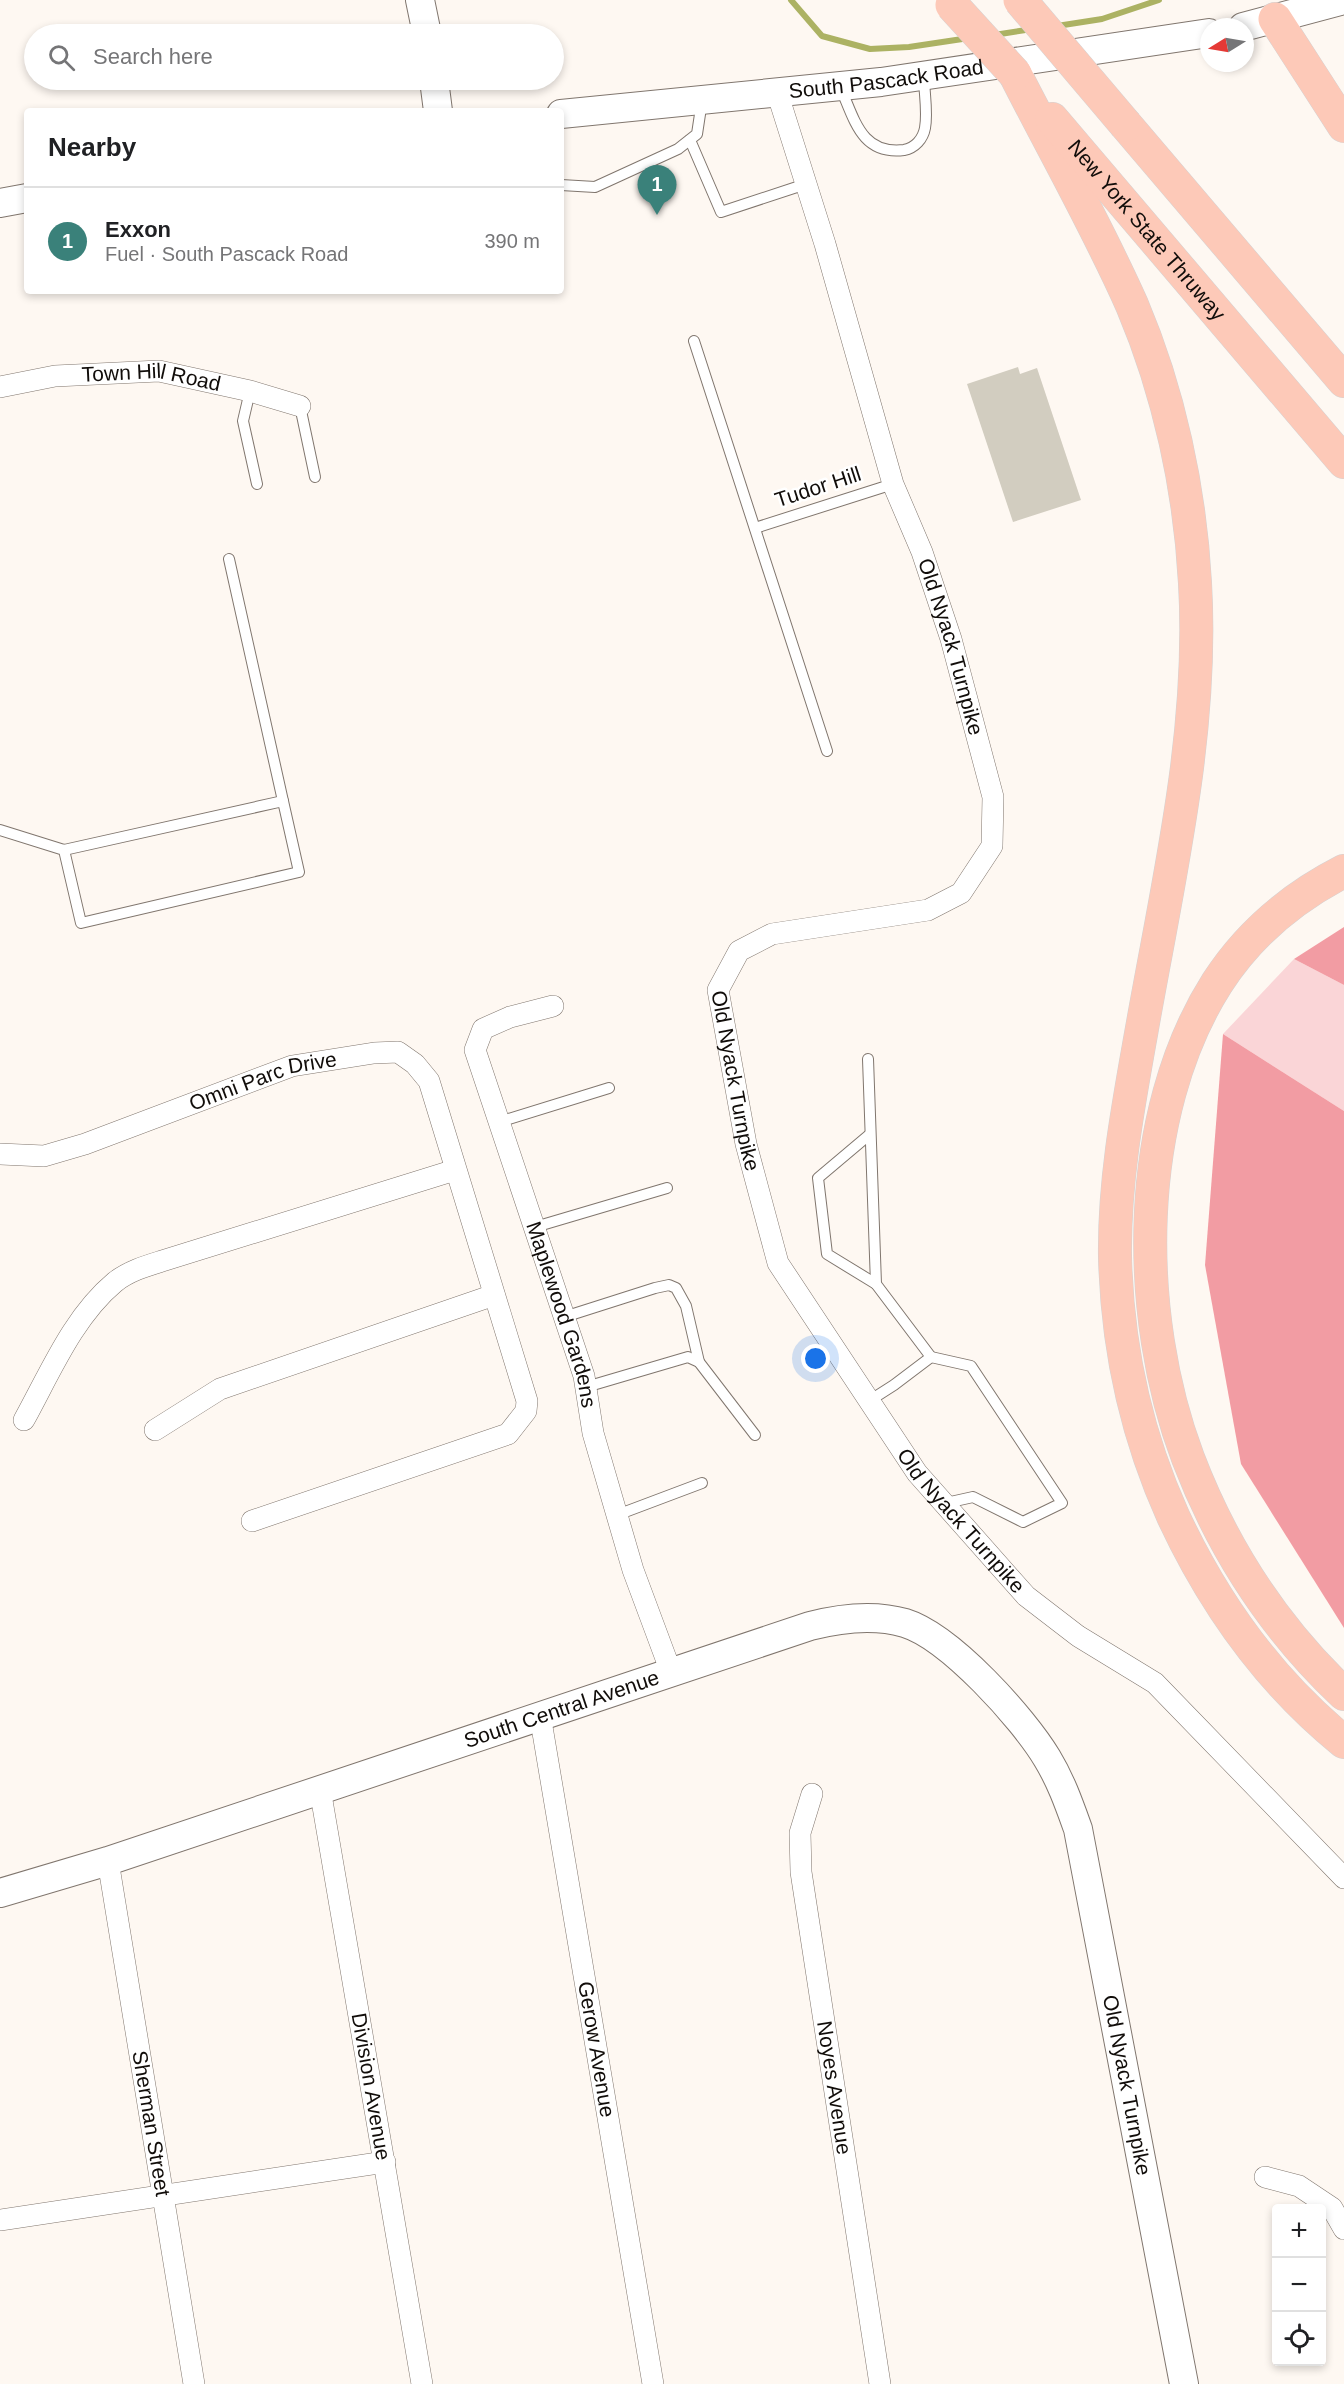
<!DOCTYPE html>
<meta charset="utf-8">
<style>
body{margin:0;font-family:Helvetica,sans-serif;background:#f6f6f6;color:#202124}
.controls{position:absolute;right:18px;bottom:18px;display:grid;overflow:hidden;border-radius:6px;box-shadow:0 3px 9px #0003}
.controls button{width:54px;height:54px;display:grid;place-items:center;padding:0;border:0;border-bottom:2px solid #e0e0e0;background:#fff;color:#202124;font:30px sans-serif}
.compass{position:absolute;left:1200px;top:18px;width:54px;height:54px;border-radius:50%;background:#fff;box-shadow:0 3px 9px #0003;rotate:259deg}
.you{position:absolute;left:816px;top:1359px;width:21px;height:21px;margin:-15px;border:4px solid #fff;border-radius:50%;background:#1a73e8;box-shadow:0 0 0 9px #1a73e833}
.badge{display:grid;place-items:center;width:39px;height:39px;border-radius:50%;background:#3a817a;color:#fff;font-size:20px;font-weight:700}
.pin{position:absolute;translate:-50% -50px;filter:drop-shadow(0 2px 3px #0008)}
.pin::after{content:'';position:absolute;top:32px;width:21px;height:18px;background:inherit;clip-path:polygon(0 0,100% 0,50% 100%)}
.list{margin:0;padding:0;list-style:none}
h2{display:flex;justify-content:space-between;align-items:center;height:78px;margin:0;padding:0 24px;font-size:26px}
h2 small{font-size:20px;font-weight:400;color:#757577}
.list li{display:grid;grid-template-columns:39px 1fr auto;gap:18px;align-items:center;box-sizing:border-box;height:108px;padding:0 24px;border-top:2px solid #e0e0e0}
.list b{display:block;font-size:22px;white-space:nowrap}
.list p{margin:0;font-size:20px;white-space:nowrap;color:#757577}
.list em{font-size:20px;font-style:normal;color:#757577}
.icon{flex:none;width:33px;height:33px;fill:none;stroke:currentColor;stroke-width:2;stroke-linecap:round;stroke-linejoin:round}
.map{position:relative;flex:none;width:1344px;height:2384px;overflow:hidden}
.search{position:absolute;background:#fff;box-shadow:0 3px 9px #0003;left:24px;top:24px;width:540px;height:66px;display:flex;align-items:center;gap:15px;box-sizing:border-box;padding:0 21px;border-radius:33px;color:#757577;font-size:22px}
.panel{position:absolute;background:#fff;box-shadow:0 3px 9px #0003;left:24px;top:108px;width:540px;height:186px;border-radius:6px}
.map>svg:first-child{display:block}
.green{fill:#fad5d7}
.forest{fill:#f29ca3}
.lines{fill:none;stroke-linecap:round;stroke-linejoin:round}
.stream{stroke:#acb263;stroke-width:6}
.building{fill:#d2cdc0}
.lane-casing{stroke:#80766e;stroke-width:12}
.street-casing{stroke:#80766e;stroke-width:22}
.secondary-casing{stroke:#80766e;stroke-width:30}
.highway-casing{stroke:#d4d3d3;stroke-width:34}
.lane{stroke:#fff;stroke-width:10}
.street{stroke:#fff;stroke-width:21}
.secondary{stroke:#fff;stroke-width:28}
.highway{stroke:#fdc9b8;stroke-width:33}
.highway-bridge-casing{stroke:#d4d3d3;stroke-width:34;stroke-linecap:butt}
.highway-bridge{stroke:#fdc9b8;stroke-width:33}
.labels{text-anchor:middle;stroke-width:5;stroke-linejoin:round;paint-order:stroke}
.street-label{font-size:21px;fill:#110d0a;stroke:#fff}
</style>
<div class="map">
<svg width="1344" height="2384" viewBox="0 0 1344 2384">
<rect width="100%" height="100%" fill="#fef8f2"/>
<path class="green" d="M1294,959L1344,985V1111L1223,1034Z"/>
<g class="forest">
<path d="M1344,927V985L1294,959Z"/>
<path d="M1223,1034L1344,1111V1628L1241,1464L1205,1265Z"/>
</g>
<g class="lines">
<g class="stream">
<path d="M791,0L822,36L870,49L909,47L969,38"/>
<path d="M1057,26L1102,19L1159,0"/>
<path d="M994,35L1032,29"/>
</g>
</g>
<path class="building" d="M1018,367L1020,374L1037,368L1081,500L1013,522L967,384Z"/>
<g class="lines">
<g class="lane-casing">
<g id="lane">
<path d="M841,89C855,121 862,155 904,150C915,148 923,139 925,128C928,112 924,92 924,77"/>
<path d="M690,140L721,212L806,184"/>
<path d="M561,185L595,187L678,149L697,134L702,101"/>
<path d="M694,341L827,751"/>
<path d="M250,391L243,421L257,484"/>
<path d="M300,406L315,477"/>
<path d="M755,528L893,484"/>
<path d="M229,559L283,801"/>
<path d="M0,830L64,850L283,801L299,872L81,923L64,850"/>
<path d="M868,1059L876,1284L931,1357L894,1385L869,1401"/>
<path d="M499,1122L609,1088"/>
<path d="M869,1135L818,1178L827,1254L876,1284"/>
<path d="M535,1227L667,1188"/>
<path d="M564,1317L655,1288L669,1285L676,1288L686,1306L699,1362"/>
<path d="M931,1357L971,1366L1062,1503L1023,1522L973,1497L946,1503"/>
<path d="M586,1387L688,1357L699,1362L755,1435"/>
<path d="M617,1515L702,1483"/>
</g>
</g>
<g class="street-casing">
<g id="street">
<path id="s1" d="M777,92L825,244L893,484L922,552L951,639L993,797L992,846L961,893L928,910L772,934L739,951L718,990L746,1144L778,1263L917,1473L1026,1596L1078,1636L1155,1683L1344,1878"/>
<path id="s2" d="M0,387L55,376L159,371L250,391L300,406"/>
<path id="s3" d="M553,1006L510,1017L483,1029L475,1050L584,1376L593,1433L633,1570L671,1672"/>
<path id="s4" d="M0,1154L44,1156L85,1144L292,1066L374,1053L398,1052L415,1064L429,1081L527,1401L526,1411L508,1434L252,1521"/>
<path d="M24,1420C50,1373 73,1317 115,1282C129,1271 146,1266 162,1261L455,1170"/>
<path d="M155,1430L220,1389L494,1295"/>
<path id="s5" d="M540,1715L653,2384"/>
<path id="s6" d="M320,1789L422,2384"/>
<path id="s7" d="M812,1794L800,1833L801,1872L880,2384"/>
<path id="s8" d="M108,1861L194,2384"/>
<path d="M1265,2177L1299,2186L1332,2208L1344,2229"/>
<path d="M0,2220L385,2162"/>
</g>
</g>
<g class="secondary-casing">
<g id="secondary">
<path d="M420,0L427,34"/>
<path d="M1243,27L1344,0"/>
<path d="M434,80L438,111"/>
<path id="s9" d="M561,114L881,82L1209,33"/>
<path d="M0,203L27,198"/>
<path id="s10" d="M0,1893L108,1861L810,1626C841,1618 874,1614 905,1623C950,1637 1023,1718 1047,1758C1061,1781 1069,1804 1078,1829L1184,2384"/>
</g>
</g>
<g class="highway-casing">
<g id="highway">
<path d="M1275,19L1344,126"/>
<path d="M1015,74C1054,151 1097,226 1132,305C1169,392 1190,489 1195,583C1204,735 1167,885 1141,1034C1128,1107 1114,1181 1115,1256C1117,1346 1136,1434 1173,1516C1213,1602 1270,1682 1344,1742"/>
<path id="s11" d="M1052,119L1344,462"/>
<path d="M1126,125L1344,381"/>
<path d="M1344,871C1293,897 1248,935 1217,983C1133,1115 1134,1315 1188,1458C1222,1547 1274,1628 1344,1694"/>
</g>
</g>
<use href="#lane" class="lane"/>
<use href="#street" class="street"/>
<use href="#secondary" class="secondary"/>
<use href="#highway" class="highway"/>
<g class="highway-bridge-casing">
<g id="highway-bridge">
<path d="M1020,0L1126,125"/>
<path d="M952,5L1015,74"/>
</g>
</g>
<use href="#highway-bridge" class="highway-bridge"/>
</g>
<g class="labels">
<g class="street-label">
<text dy="7" stroke="none"><textPath href="#s9" startOffset="327">South Pascack Road</textPath></text>
<text dy="7" stroke="none"><textPath href="#s11" startOffset="146">New York State Thruway</textPath></text>
<text dy="7" stroke="none"><textPath href="#s2" startOffset="153">Town Hill Road</textPath></text>
<text transform="translate(818 487) rotate(-18)" y="7">Tudor Hill</text>
<text dy="7" stroke="none"><textPath href="#s1" startOffset="582">Old Nyack Turnpike</textPath></text>
<text dy="7" stroke="none"><textPath href="#s1" startOffset="1212">Old Nyack Turnpike</textPath></text>
<text dy="7" stroke="none"><textPath href="#s4" startOffset="276">Omni Parc Drive</textPath></text>
<text dy="7" stroke="none"><textPath href="#s3" startOffset="375">Maplewood Gardens</textPath></text>
<text dy="7" stroke="none"><textPath href="#s1" startOffset="1716">Old Nyack Turnpike</textPath></text>
<text dy="7" stroke="none"><textPath href="#s10" startOffset="591">South Central Avenue</textPath></text>
<text dy="7" stroke="none"><textPath href="#s5" startOffset="339">Gerow Avenue</textPath></text>
<text dy="7" stroke="none"><textPath href="#s6" startOffset="302">Division Avenue</textPath></text>
<text dy="7" stroke="none"><textPath href="#s10" startOffset="1486">Old Nyack Turnpike</textPath></text>
<text dy="7" stroke="none"><textPath href="#s7" startOffset="298">Noyes Avenue</textPath></text>
<text dy="7" stroke="none"><textPath href="#s8" startOffset="266">Sherman Street</textPath></text>
</g>
</g>
</svg>
<div class="controls">
<button>+</button>
<button>−</button>
<button><svg class="icon" aria-label="locate" viewBox="0 0 24 24"><circle cx="12" cy="12" r="6"/><path d="M12 2v4M12 18v4M2 12h4M18 12h4"/></svg></button>
</div>
<svg class="compass" viewBox="-18 -18 36 36"><path d="M0-13l5 13h-10z" fill="#e53935"/><path d="M0 13l5-13h-10z" fill="#757577"/></svg>
<div class="you"></div>
<div class="pin badge" style="left:657px;top:215px">1</div>
<div class="search"><svg class="icon" aria-label="search" viewBox="0 0 24 24"><circle cx="10" cy="10" r="6"/><path d="M15 15l6 6"/></svg>Search here</div>
<section class="panel">
<h2>Nearby<small></small></h2>
<ul class="list">
<li><span class="badge">1</span><div><b>Exxon</b><p>Fuel · South Pascack Road</p></div><em>390 m</em></li>
</ul>
</section>
</div>
